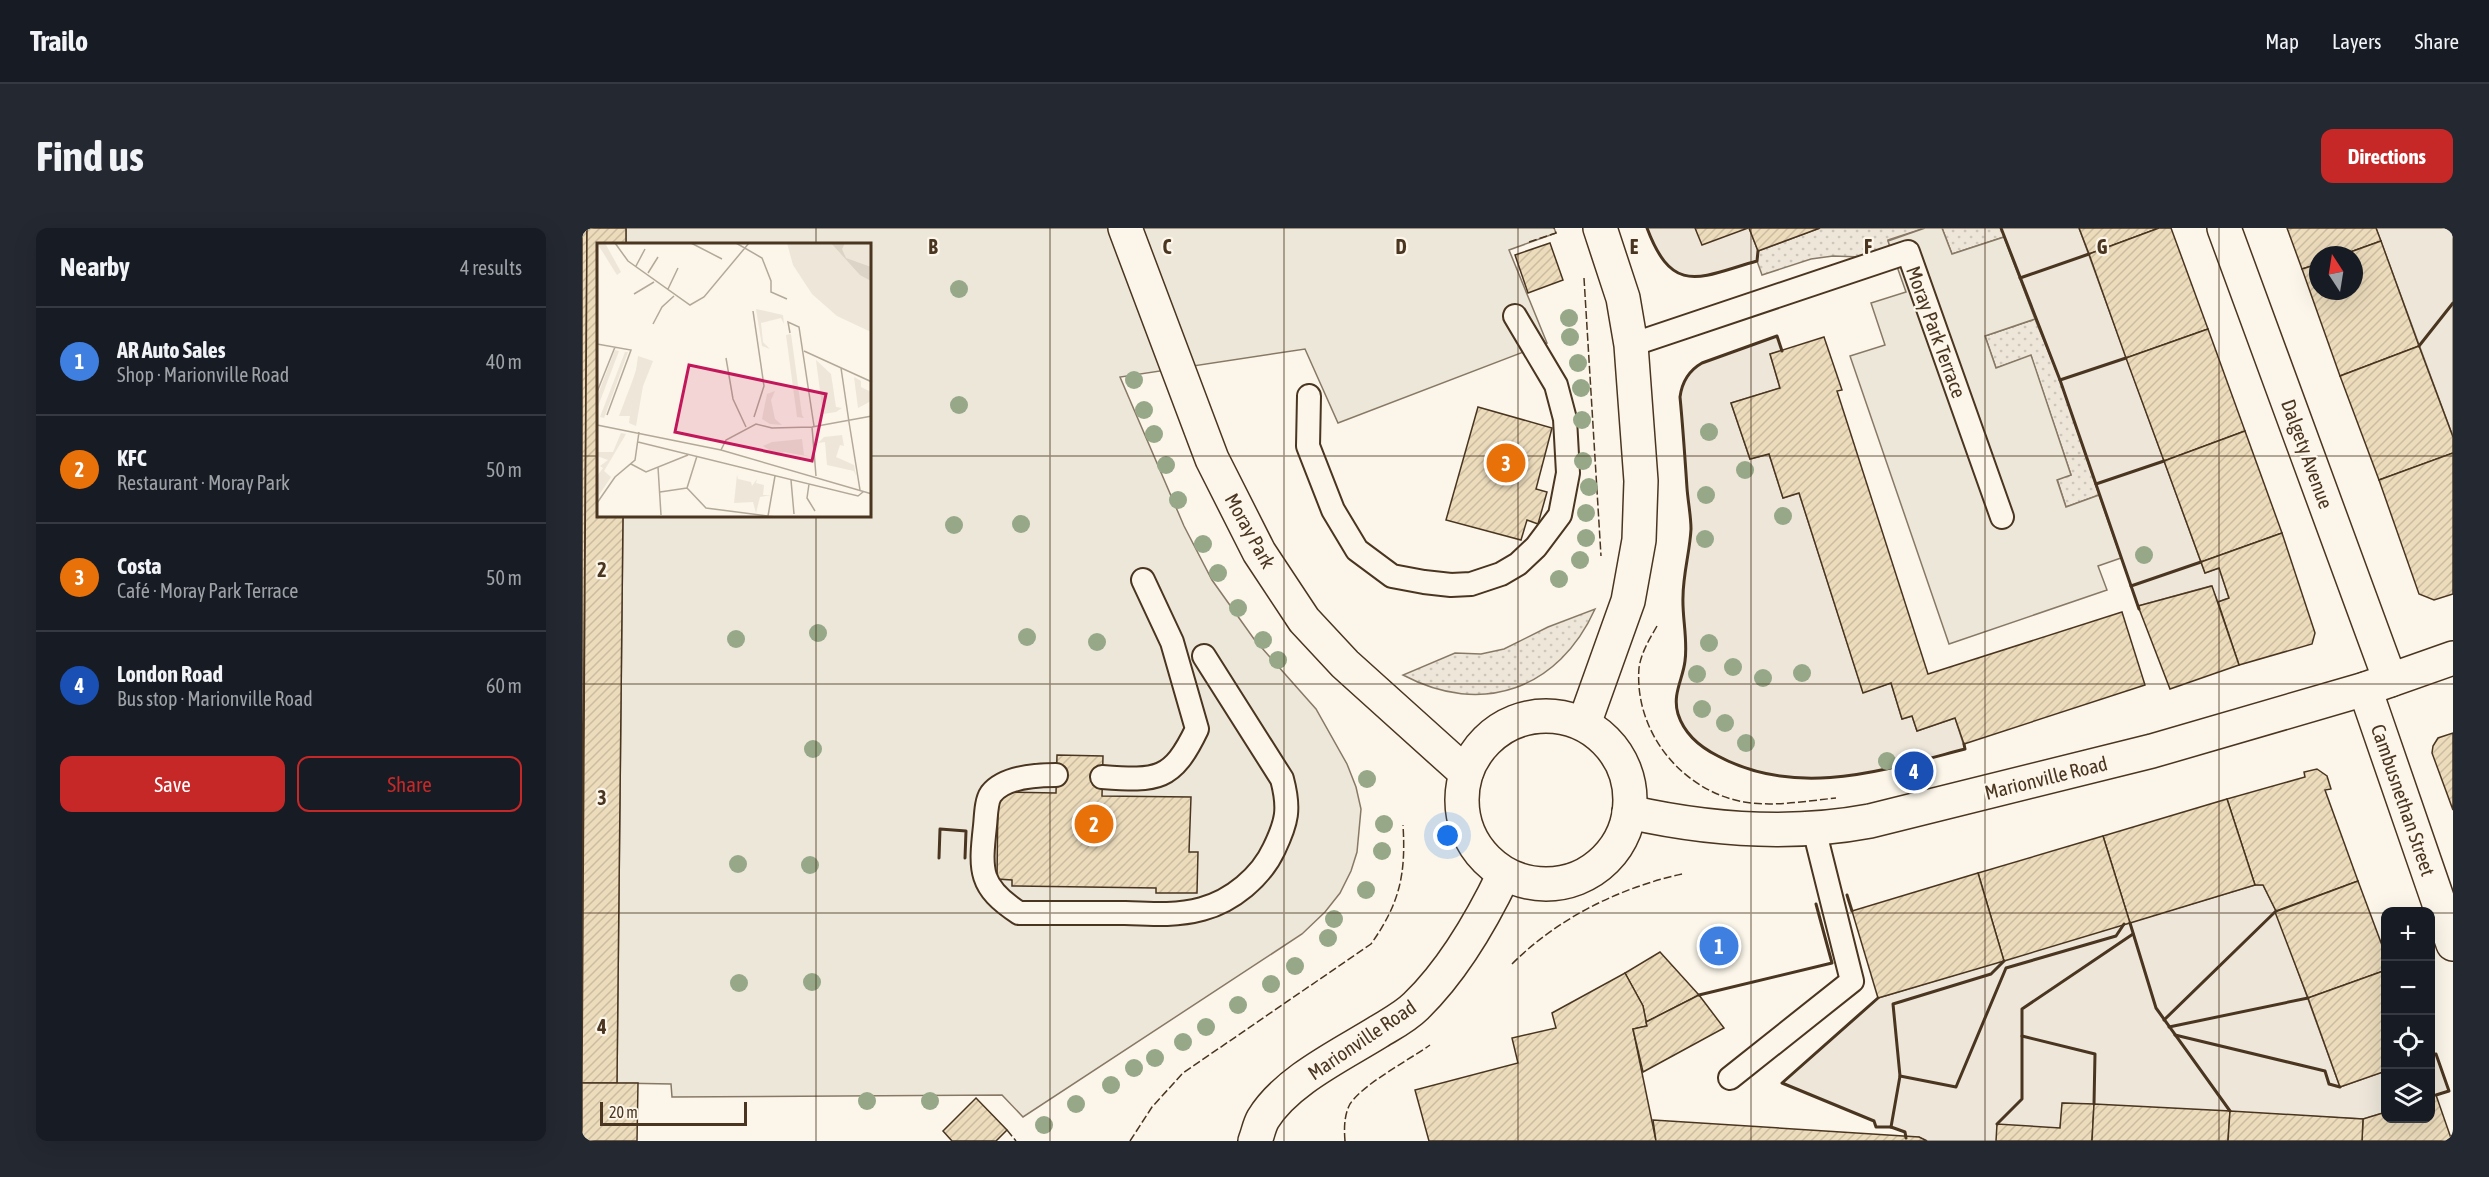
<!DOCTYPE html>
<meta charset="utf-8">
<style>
body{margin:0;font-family:"Asap Condensed",sans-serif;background:#242831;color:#f1f3f6}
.controls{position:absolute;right:18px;bottom:18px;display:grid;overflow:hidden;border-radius:12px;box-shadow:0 6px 24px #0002}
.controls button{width:54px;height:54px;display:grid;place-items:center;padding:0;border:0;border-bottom:2px solid #363941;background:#171b24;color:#f1f3f6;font:30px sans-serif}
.compass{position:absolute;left:1727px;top:18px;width:54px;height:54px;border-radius:50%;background:#171b24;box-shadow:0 6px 24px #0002;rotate:348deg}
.scale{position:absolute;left:18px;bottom:15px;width:147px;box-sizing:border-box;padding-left:6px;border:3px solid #4a3520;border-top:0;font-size:16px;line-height:21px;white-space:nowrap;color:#4a3520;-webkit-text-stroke:4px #fbf6e9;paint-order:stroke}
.you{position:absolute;left:866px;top:608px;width:21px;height:21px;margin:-15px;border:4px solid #fff;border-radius:50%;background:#1a73e8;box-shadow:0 0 0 9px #1a73e833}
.badge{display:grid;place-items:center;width:39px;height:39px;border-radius:50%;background:#c62828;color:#fff;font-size:20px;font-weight:700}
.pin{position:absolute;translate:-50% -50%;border:3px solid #fff;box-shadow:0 2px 6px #0006}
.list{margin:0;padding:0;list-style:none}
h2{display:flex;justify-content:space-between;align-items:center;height:78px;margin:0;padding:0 24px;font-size:26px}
h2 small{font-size:20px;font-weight:400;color:#9ea1a6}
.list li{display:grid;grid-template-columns:39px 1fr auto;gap:18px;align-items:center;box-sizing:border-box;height:108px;padding:0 24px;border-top:2px solid #363941}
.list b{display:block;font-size:22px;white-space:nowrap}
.list p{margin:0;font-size:20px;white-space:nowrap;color:#9ea1a6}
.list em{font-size:20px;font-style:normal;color:#9ea1a6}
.actions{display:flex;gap:12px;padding:18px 24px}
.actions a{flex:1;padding:14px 0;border:2px solid #c62828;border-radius:12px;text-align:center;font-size:21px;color:#c62828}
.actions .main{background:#c62828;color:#fff}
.icon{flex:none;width:33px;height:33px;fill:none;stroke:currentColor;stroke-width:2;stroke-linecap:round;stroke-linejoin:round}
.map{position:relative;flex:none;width:1871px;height:913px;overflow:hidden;border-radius:12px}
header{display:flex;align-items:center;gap:36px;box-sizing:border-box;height:84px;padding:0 30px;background:#171b24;border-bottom:2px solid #363941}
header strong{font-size:28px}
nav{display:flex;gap:33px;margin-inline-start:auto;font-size:21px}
.intro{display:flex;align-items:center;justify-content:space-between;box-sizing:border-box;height:144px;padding:0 36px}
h1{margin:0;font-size:42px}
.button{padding:15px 27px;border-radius:12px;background:#c62828;color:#fff;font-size:21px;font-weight:700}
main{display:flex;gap:36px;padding:0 36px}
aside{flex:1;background:#171b24;border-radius:12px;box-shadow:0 6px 24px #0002}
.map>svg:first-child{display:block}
.grass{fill:url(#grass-dots);stroke:#887966;stroke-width:1.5}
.garden{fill:#ede6d9;stroke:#887966;stroke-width:1.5}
.parking{fill:#ede7d9;stroke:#887966;stroke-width:1.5}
.building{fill:url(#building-hatch);stroke:#4a3520;stroke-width:1.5}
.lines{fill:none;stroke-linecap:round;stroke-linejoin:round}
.lane-casing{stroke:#4a3520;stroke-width:26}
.street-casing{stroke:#4a3520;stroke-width:36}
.secondary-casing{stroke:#4a3520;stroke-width:36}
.lane{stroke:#fbf6e9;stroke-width:22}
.street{stroke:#fbf6e9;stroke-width:33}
.secondary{stroke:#fbf6e9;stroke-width:33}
.fence{stroke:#4a3520;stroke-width:1.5;stroke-dasharray:8 3;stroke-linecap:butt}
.wall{stroke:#4a3520;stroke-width:3}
.tree{fill:#96a887}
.grid{fill:none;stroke:#4a3520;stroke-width:1.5;stroke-opacity:0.55}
.labels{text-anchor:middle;stroke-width:4.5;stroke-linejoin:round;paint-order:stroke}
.street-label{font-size:20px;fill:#4a3520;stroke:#fbf6e9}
.inset-road{fill:none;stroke:#b4a999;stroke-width:1.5}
.view{fill:#c2185b;fill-opacity:0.15;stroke:#c2185b;stroke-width:3}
.inset-edge{fill:none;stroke:#4a3520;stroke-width:3}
.grid-label{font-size:20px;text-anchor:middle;font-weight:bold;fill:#4a3520;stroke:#fbf6e9;stroke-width:4.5;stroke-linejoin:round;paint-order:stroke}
</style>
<header>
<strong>Trailo</strong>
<nav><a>Map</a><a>Layers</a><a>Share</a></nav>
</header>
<div class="intro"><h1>Find us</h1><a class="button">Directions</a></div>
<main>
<aside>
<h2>Nearby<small>4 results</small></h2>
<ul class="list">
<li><span class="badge" style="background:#3f7fe0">1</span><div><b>AR Auto Sales</b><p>Shop · Marionville Road</p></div><em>40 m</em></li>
<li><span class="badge" style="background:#e8710a">2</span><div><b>KFC</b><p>Restaurant · Moray Park</p></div><em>50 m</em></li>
<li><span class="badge" style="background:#e8710a">3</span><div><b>Costa</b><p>Café · Moray Park Terrace</p></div><em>50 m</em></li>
<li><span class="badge" style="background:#1a4fb4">4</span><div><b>London Road</b><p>Bus stop · Marionville Road</p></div><em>60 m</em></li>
</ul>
<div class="actions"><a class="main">Save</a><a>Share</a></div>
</aside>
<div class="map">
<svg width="1871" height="913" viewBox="0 0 1871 913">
<defs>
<pattern id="grass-dots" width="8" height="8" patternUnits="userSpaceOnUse" patternTransform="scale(1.5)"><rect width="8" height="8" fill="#ede6d9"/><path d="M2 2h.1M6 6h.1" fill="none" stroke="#cdc6ba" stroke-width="1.8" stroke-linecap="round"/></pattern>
<pattern id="building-hatch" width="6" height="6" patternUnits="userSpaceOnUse" patternTransform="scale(1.5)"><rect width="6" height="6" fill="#ecdcbc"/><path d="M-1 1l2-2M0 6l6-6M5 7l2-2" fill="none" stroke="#ccbda1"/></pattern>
</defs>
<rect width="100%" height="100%" fill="#fbf6e9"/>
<g class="grass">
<path d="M1238,0H1343L1306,12L1310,25L1280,29L1251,28L1229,31L1180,47L1175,33L1176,23Z"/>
<path d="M1360,0H1419L1422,9L1370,26Z"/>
<path d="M1453,91L1478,152L1517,267L1484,279L1475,251L1489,247L1449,128L1414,140L1403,108Z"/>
<path d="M1013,381C977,461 900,489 821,447L873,425L899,426L922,421L966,399Z"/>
</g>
<g class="garden">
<path d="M1065,0H1167L1176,23L1175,33C1118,49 1091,69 1065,0Z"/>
<path d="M1419,0H1497L1623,345L1637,340L1647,370L1636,374L1629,358L1556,378L1478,152Z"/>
<path d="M1794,0H1871V209Z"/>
<path d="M1195,108L1200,123L1188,126L1198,160L1149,175L1168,231L1187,226L1201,270L1217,265L1281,464L1309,455L1320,491L1330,488L1335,503L1373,490L1383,521C1302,542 1216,571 1136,528C1118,519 1102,505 1096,486C1090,466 1101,451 1103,433C1106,412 1100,389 1101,369C1101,346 1108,323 1109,301C1109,288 1106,274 1105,260C1103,230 1101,200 1098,169C1100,154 1106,143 1120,135Z"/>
<path d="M1673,657H1681L1694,683L1758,859L1803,843L1804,884L1781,891L1481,875L1478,900L1414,913H1345L1337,909L1324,910L1323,904L1309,899H1294L1292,893L1200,855L1296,770Z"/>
<path d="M1854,826L1867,863L1849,869V828Z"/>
</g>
<g class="parking">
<path d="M44,0H972L974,5L927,22L965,115L756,195L723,121L538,149L602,298L630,352L672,411L734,481L765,536L774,559L779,581L775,624L769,643L758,665L743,684L720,706L441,889L420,867L90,869L89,856L35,855L41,288H288V16H44Z"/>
<path d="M1343,0H1360L1370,26L1422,9L1453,91L1403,108L1414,140L1449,127L1489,247L1475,252L1484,279L1517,267L1539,330L1516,338L1525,362L1367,416L1268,128L1303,117L1289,75L1324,64L1306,13Z"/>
</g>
<g class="building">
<path d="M0,0H5L0,713Z"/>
<path d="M5,0H44V16H16V288H41L35,855H0Z"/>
<path d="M1113,0H1166L1120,17Z"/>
<path d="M1167,0H1238L1176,23Z"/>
<path d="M1497,0H1577L1507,26Z"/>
<path d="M1577,0H1589L1626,101L1544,130L1507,26Z"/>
<path d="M1705,0H1794L1799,13L1760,27H1736V36L1720,41Z"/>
<path d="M1799,13L1837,118L1758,148L1720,41L1736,36V63H1772V27H1760Z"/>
<path d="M968,15L981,52L946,65L933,27Z"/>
<path d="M1626,101L1663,203L1582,233L1544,130Z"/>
<path d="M1242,109L1260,162L1255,163L1346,446L1540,384L1563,457L1382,516L1373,490L1335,503L1330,488L1320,491L1309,455L1281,465L1217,265L1201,270L1187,226L1168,231L1149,175L1198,160L1188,126Z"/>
<path d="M1837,118L1871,209V225L1797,252L1758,148Z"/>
<path d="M896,179L970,200L954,261L965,264L956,296L945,292L939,312L864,292Z"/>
<path d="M1663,203L1700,305L1619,334L1582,233Z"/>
<path d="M1871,225V366L1852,372L1837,366L1797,252Z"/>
<path d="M1700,305L1733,405L1730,416L1657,437L1636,374L1647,370L1637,340L1623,345L1619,334Z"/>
<path d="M1630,358L1657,437L1588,461L1556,378Z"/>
<path d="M1871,505V582L1850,525L1851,518L1856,510Z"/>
<path d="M475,527L521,528L520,568L609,569L607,624H616L615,665H574V660L430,658V652L415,651L416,564L474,565Z"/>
<path d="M1735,541L1745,548L1749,561L1743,562L1776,653L1694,683L1681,657H1673L1645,571L1723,549L1722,544Z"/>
<path d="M1645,571L1673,657L1548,695L1521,608Z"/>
<path d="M1521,608L1548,695L1422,733L1396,645Z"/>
<path d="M1396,645L1422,733L1296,770L1270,683Z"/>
<path d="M1776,653L1804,728V742L1726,770L1693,684Z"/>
<path d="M1078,724L1117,767L1064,794L1061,778L1043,745Z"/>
<path d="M1804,742V843L1758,859L1726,770Z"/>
<path d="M1043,745L1061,778L1065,798L1051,801L1074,913H847L833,862L936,835L930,810L974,800L970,785Z"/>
<path d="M1117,767L1142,800L1061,844L1051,801L1065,798L1064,794Z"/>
<path d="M0,855H56L55,913H0Z"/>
<path d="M1854,867L1870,913H1780L1781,891L1804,884V890H1848V869Z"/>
<path d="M394,870L425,902L414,913H370L361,903Z"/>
<path d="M1480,875L1512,876L1510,913H1414L1415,896L1478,900Z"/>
<path d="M1512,876L1648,883L1646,913H1510Z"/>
<path d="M1648,883L1781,891L1780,913H1646Z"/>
<path d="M1071,892L1337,909L1345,913H1074Z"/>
</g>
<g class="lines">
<g class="lane-casing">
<g id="lane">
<path d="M1049,117L1326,24L1420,289"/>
<path d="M727,168L726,218L751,282L775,322L810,348L842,354L869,357L889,356L919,346L936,336L954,319L978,287L986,245L983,191L974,157L933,88"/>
<path d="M474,547C455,547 422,549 409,566C404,573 404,589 403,598C398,643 397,659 437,685C472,685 508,685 543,685C568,686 595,688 620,681C650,673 679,649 692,621C705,594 708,581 700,551L622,428"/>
<path d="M520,549C576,553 590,553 615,501L590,414L561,352"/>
<path d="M1148,850L1270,753L1232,601"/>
</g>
</g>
<g class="street-casing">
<g id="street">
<path d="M543,0L630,231L677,324L722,392L763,436L884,545"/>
<path d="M1642,0L1808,452"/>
<path d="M1783,461L1871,716"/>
<path d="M1002,496L1046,373L1057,312L1059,253L1049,117L1041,70L1018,0"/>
</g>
</g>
<g class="secondary-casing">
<g id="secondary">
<circle cx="964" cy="572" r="84"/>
<path d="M1047,584C1127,602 1208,608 1288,593L1570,523L1783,461L1871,430"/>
<path d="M673,913C676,906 677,898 681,891C704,853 759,827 796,804C809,796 823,789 834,778C871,742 900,692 922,646"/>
</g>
</g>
<use href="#lane" class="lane"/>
<use href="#street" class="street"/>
<use href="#secondary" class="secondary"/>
<g class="fence">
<path d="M947,14L974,5L972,0"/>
<path d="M1002,50L1019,328"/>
<path d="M1075,398C1067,412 1059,425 1057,440C1052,504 1100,563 1162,574C1192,579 1224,573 1254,570"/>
<path d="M930,736C976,690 1037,660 1100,646"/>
<path d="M425,902L434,913"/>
<path d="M548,913L570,879L601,845L789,716C818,675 824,646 821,597"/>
<path d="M763,913C762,901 762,887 768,876C781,856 827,832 848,817"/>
</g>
<g class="wall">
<path d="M1065,0C1091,69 1118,49 1175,33L1176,23"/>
<path d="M1419,0L1478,152L1557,381"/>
<path d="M1438,50L1507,26"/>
<path d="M1837,118L1871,75"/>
<path d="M1200,123L1195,108L1120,135C1106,143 1100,154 1098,169C1101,200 1103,230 1105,260C1106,274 1109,288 1109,301C1108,323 1101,346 1101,369C1100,389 1106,412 1103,433C1101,451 1090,466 1096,486C1102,505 1118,519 1136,528C1216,571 1302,542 1383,521L1382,516"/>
<path d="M1478,152L1544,130"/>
<path d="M1514,256L1582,233"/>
<path d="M1549,358L1619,334"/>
<path d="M357,630L358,601L384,603L383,630"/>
<path d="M1265,667L1270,683"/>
<path d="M1548,695L1574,780L1648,883"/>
<path d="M1117,767L1250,735L1234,676"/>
<path d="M1296,770L1200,855L1292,893L1294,899H1309L1323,904L1324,910"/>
<path d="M1582,792L1694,683"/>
<path d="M1587,799L1726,770"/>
<path d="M1593,807L1743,843L1747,856L1758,859"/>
<path d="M1440,808L1513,826L1512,876"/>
<path d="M1848,828L1854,826L1867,863L1854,867"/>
<path d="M1318,848L1374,859L1424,740L1534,708L1542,696"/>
<path d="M1415,896L1440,871V781L1551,706"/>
<path d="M1309,899L1318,848L1311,776L1409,746L1422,733"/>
</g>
</g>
<g class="tree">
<circle cx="377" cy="61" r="9"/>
<circle cx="987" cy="90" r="9"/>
<circle cx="988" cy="109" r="9"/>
<circle cx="996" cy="135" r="9"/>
<circle cx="552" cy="152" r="9"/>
<circle cx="999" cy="160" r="9"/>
<circle cx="377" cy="177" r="9"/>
<circle cx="562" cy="182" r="9"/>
<circle cx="1000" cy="192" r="9"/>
<circle cx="1127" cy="204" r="9"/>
<circle cx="572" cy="206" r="9"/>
<circle cx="1001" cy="233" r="9"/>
<circle cx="584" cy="237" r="9"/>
<circle cx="1163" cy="242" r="9"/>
<circle cx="1007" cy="259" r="9"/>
<circle cx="1124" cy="267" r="9"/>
<circle cx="596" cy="272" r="9"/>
<circle cx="1004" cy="285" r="9"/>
<circle cx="1201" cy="288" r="9"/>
<circle cx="439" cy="296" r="9"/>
<circle cx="372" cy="297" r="9"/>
<circle cx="1004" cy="310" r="9"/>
<circle cx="1123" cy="311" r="9"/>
<circle cx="621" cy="316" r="9"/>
<circle cx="1562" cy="327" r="9"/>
<circle cx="998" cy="332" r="9"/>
<circle cx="636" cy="345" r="9"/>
<circle cx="977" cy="351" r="9"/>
<circle cx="656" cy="380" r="9"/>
<circle cx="236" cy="405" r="9"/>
<circle cx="445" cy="409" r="9"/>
<circle cx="154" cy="411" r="9"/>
<circle cx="681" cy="412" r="9"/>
<circle cx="515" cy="414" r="9"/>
<circle cx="1127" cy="415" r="9"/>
<circle cx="696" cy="432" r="9"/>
<circle cx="1151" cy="439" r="9"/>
<circle cx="1220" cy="445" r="9"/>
<circle cx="1115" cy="446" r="9"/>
<circle cx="1181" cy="450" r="9"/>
<circle cx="1120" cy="481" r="9"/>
<circle cx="1143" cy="495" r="9"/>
<circle cx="1164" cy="515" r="9"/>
<circle cx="231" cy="521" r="9"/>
<circle cx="1305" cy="533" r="9"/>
<circle cx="785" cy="551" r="9"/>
<circle cx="802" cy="596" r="9"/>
<circle cx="800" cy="623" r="9"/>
<circle cx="156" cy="636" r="9"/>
<circle cx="228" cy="637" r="9"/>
<circle cx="784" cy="662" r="9"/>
<circle cx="752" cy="691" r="9"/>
<circle cx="746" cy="710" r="9"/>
<circle cx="713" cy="738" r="9"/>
<circle cx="230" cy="754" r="9"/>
<circle cx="157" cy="755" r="9"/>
<circle cx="689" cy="756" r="9"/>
<circle cx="656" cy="777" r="9"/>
<circle cx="624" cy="799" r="9"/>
<circle cx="601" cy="814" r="9"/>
<circle cx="573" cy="830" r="9"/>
<circle cx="552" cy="840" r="9"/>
<circle cx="529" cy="857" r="9"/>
<circle cx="285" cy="873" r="9"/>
<circle cx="348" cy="873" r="9"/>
<circle cx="494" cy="876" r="9"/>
<circle cx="462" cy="897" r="9"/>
</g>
<path class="grid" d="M234,0V16M468,0V913M702,0V913M936,0V913M1169,0V913M1403,0V913M1637,0V913M0,228H16M288,228H1871M234,288V913M0,456H1871M0,685H1804M1848,685H1871"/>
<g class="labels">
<g class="street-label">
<text transform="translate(1354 104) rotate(70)" y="7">Moray Park Terrace</text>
<text transform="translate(1725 226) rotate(70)" y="7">Dalgety Avenue</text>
<text transform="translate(668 303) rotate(61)" y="7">Moray Park</text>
<text transform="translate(1464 550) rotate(-14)" y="7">Marionville Road</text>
<text transform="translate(1821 572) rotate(71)" y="7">Cambusnethan Street</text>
<text transform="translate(780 812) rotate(-34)" y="7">Marionville Road</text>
</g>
</g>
<g transform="translate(15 15)">
<rect width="274" height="274" fill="#fbf6e9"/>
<path d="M0,0H8L24,29L20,32ZM41,113L56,118L46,143L39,183L32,180ZM24,190L29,191L7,228L14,234L0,255V233L6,225L3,223L11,217L0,213V209H16Z" fill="#ede6d9"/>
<path d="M190,0H274V89L240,73L215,51L196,22Z" fill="#ede6d9"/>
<path d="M159,66L186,72L187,81L184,75L164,80L166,99L173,106L165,103ZM194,91L205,172L207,175L200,174L189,92ZM18,107L22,108L0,166V154ZM28,109H31L7,175L3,174ZM219,117L234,131L239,164L245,165L239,169L226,171ZM41,121L33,173H22L35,139ZM257,134L264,138V144L274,149V158L261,165ZM178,148L174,157L178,176L185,182L173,181L165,176L170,151ZM245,192L247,203L243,202L239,214L257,222L259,233L257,228L230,222L228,199L221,200L227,194ZM205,196L207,212L215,214L187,209L181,213L166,203L175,199ZM140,232L141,236L154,239L155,243L160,236L159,240L167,242L166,252H174L163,254L159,270L156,259L137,260Z" fill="#ede6d9"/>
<path d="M234,0H248L245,6L249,15L274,24V38L263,32Z" fill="#dcd4c6"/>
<path class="inset-road" d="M18,0L31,18L93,62L107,54L152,0M94,0L125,16M139,0L165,15L174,38V49L190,56M39,23L48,6M51,30L61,14M71,46L81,25M37,51L57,39M156,68L167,143L157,174M56,81L65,64L77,53M193,90L191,79L202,84L217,183M0,101L34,107L10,172M207,108L275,139M129,115L136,156L149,184M244,125L252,179M0,149L18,104M252,179L263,247M0,182L124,207L275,251M215,184L219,233M41,199L261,253L266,249M124,207L129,197L159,181L175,185L215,184L275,173M34,221L49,229L91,212M61,224L64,272M194,237L197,271M212,241L210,255L218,268M90,245L109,265L178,274M90,245L100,213M63,249L90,245M0,260L18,234L38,217L42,189M171,273L178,233"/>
<path class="view" d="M92,122L229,151L215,218L78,189Z"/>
<rect width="274" height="274" class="inset-edge"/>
</g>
<g class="grid-label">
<text x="351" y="26">B</text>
<text x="585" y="26">C</text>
<text x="819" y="26">D</text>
<text x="1052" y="26">E</text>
<text x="1286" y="26">F</text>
<text x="1520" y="26">G</text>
<text x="20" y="349">2</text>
<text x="20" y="577">3</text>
<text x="20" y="806">4</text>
</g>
</svg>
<div class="controls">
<button>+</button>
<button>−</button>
<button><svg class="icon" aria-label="locate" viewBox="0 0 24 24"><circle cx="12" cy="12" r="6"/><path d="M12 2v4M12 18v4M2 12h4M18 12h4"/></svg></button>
<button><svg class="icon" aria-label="layers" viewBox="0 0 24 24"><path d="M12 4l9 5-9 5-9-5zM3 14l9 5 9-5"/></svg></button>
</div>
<svg class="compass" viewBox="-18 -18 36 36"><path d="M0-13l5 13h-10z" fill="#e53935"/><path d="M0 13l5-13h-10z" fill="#9ea1a6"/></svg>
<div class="scale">20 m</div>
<div class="you"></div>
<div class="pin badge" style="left:1137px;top:718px;background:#3f7fe0">1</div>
<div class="pin badge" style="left:512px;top:596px;background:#e8710a">2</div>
<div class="pin badge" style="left:924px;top:235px;background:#e8710a">3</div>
<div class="pin badge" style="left:1332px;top:543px;background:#1a4fb4">4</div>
</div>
</main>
